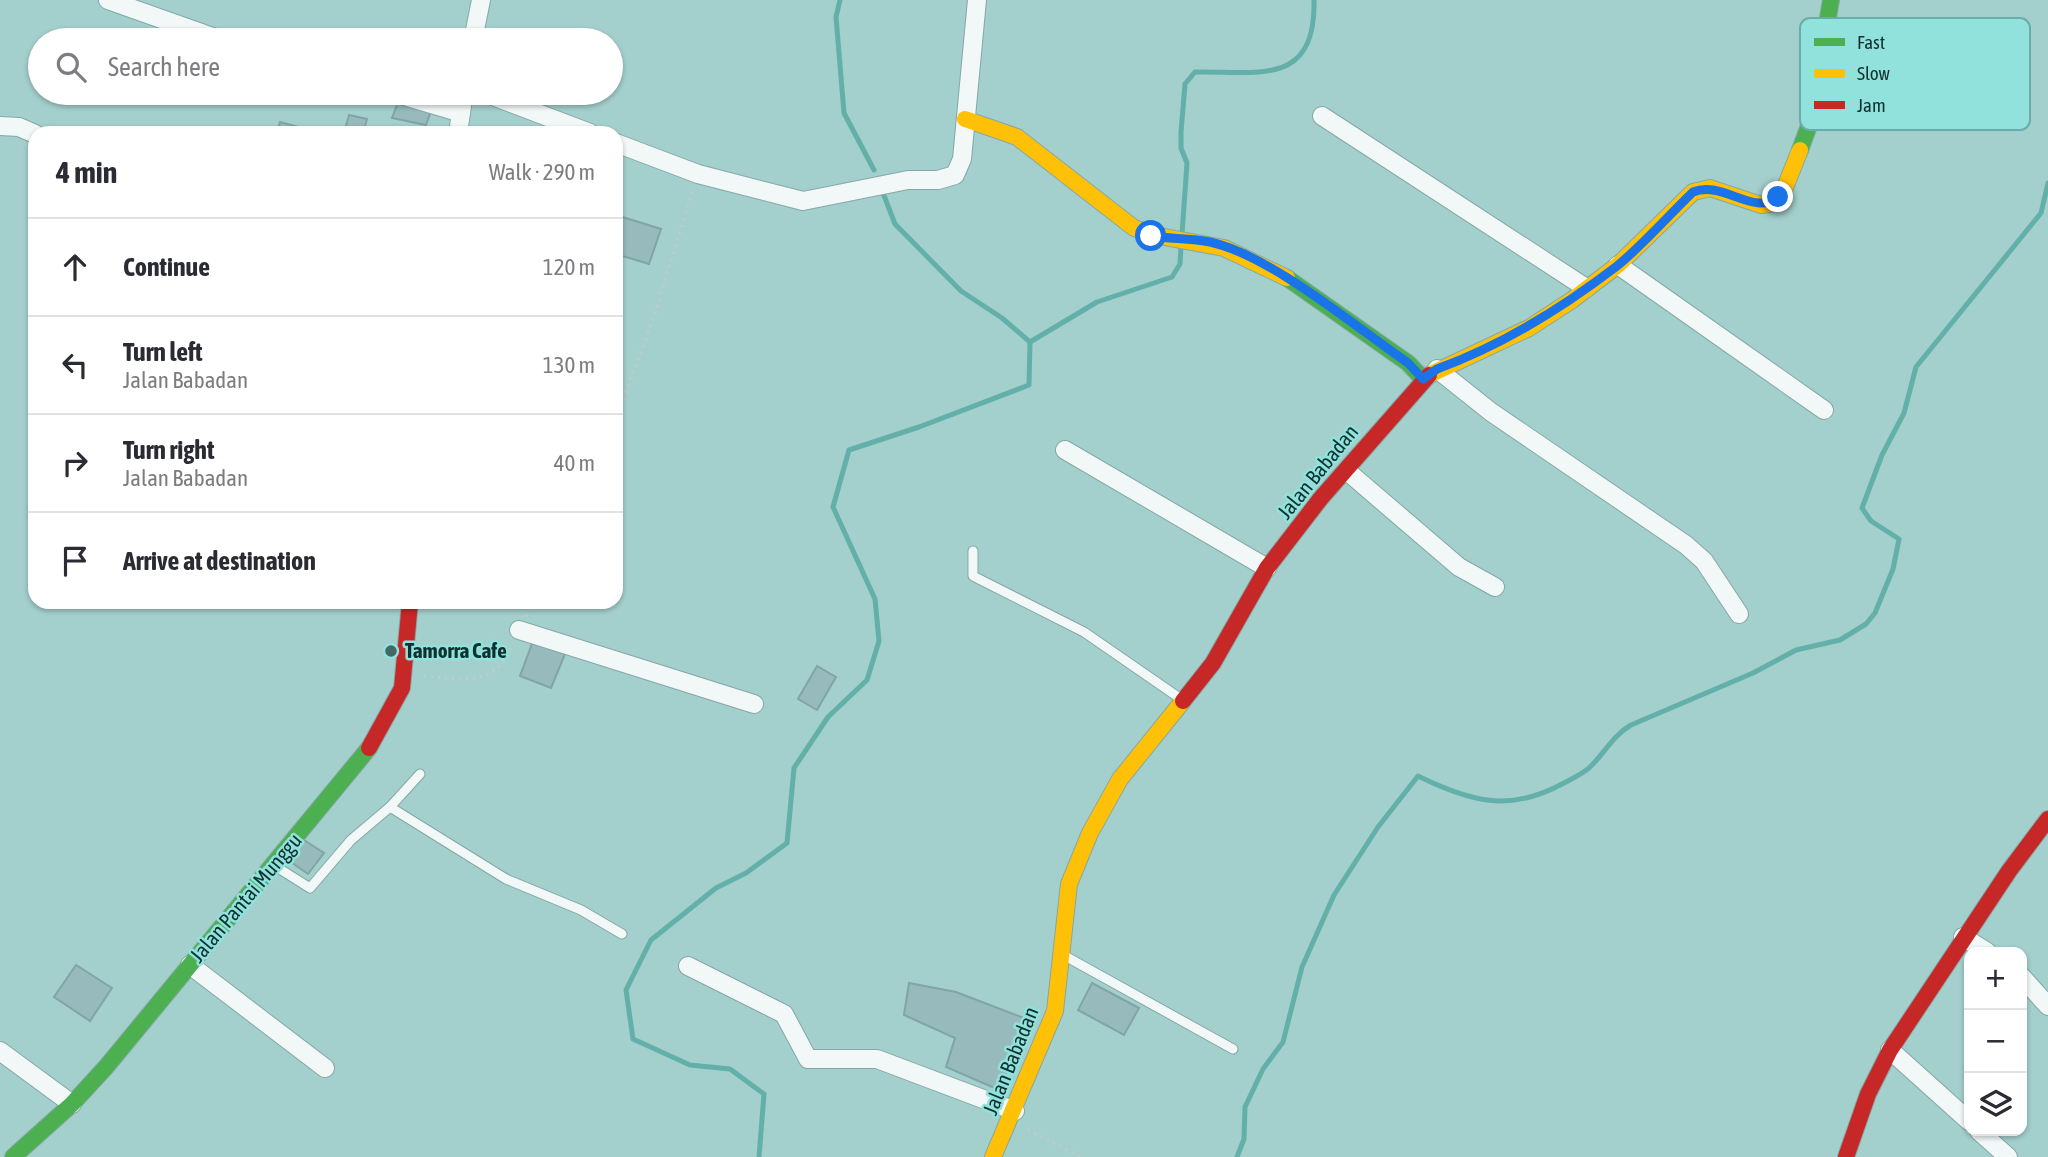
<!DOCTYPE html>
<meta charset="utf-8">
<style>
body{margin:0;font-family:"Asap Condensed",sans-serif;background:#f2f2f3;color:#2b2b33}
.controls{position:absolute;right:21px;bottom:21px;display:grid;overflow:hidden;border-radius:14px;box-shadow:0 2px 5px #0004}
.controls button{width:63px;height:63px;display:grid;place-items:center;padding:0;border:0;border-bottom:2px solid #e1e1e2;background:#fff;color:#2b2b33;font:35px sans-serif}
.stop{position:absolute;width:21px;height:21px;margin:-16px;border:5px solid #1a73e8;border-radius:50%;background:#fff}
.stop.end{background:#1a73e8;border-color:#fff;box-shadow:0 2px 7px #0008}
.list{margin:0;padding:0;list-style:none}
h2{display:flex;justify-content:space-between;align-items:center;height:91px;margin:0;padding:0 28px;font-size:30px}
h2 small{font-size:23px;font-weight:400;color:#7c7c81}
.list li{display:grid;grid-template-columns:46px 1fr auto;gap:21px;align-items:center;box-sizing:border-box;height:98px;padding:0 28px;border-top:2px solid #e1e1e2}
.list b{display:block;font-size:26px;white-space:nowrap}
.list p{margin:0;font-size:23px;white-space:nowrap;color:#7c7c81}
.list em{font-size:23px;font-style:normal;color:#7c7c81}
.icon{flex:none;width:38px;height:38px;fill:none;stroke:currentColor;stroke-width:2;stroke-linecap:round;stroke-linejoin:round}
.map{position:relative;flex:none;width:2048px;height:1157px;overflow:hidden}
.search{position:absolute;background:#fff;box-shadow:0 2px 5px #0004;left:28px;top:28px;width:595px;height:77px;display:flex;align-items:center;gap:18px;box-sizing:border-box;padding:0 24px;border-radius:38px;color:#7c7c81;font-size:26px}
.panel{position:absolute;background:#fff;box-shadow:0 2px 5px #0004;left:28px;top:126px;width:595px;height:483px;border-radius:21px}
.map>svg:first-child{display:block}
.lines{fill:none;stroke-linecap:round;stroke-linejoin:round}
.stream{stroke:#63b0aa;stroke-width:5}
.building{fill:#97babc;stroke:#81a4a6;stroke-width:2}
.lane-casing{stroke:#85a8a6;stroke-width:11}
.street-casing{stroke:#85a8a6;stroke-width:20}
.fast-casing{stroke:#85a8a6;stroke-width:18}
.slow-casing{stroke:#85a8a6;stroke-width:18}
.jam-casing{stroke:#85a8a6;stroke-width:18}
.path{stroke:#becccb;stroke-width:3.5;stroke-dasharray:2 5;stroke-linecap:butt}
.lane{stroke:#f1f8f7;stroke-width:9}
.street{stroke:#f1f8f7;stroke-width:18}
.fast{stroke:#4caf50;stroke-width:16}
.slow{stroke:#ffc107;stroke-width:16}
.jam{stroke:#c62828;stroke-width:16}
.route{stroke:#1a73e8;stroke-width:9}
.poi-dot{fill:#436967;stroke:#91e1dc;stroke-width:2.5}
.labels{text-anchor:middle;stroke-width:5;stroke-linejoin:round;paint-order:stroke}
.street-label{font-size:21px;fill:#0f3230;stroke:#91e1dc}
.poi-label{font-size:21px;font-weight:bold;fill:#0f3230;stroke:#91e1dc;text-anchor:start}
.key{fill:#91e1dc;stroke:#6aaca8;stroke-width:2}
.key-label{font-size:19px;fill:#0f3230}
</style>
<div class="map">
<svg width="2048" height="1157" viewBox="0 0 2048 1157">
<rect width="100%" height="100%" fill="#a3cfcc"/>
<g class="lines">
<g class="stream">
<path d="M840,0L836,17L844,113L874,170"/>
<path d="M1182,234L1187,163L1181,148V132L1185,84L1195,72C1259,71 1316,87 1314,0"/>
<path d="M1030,342L1097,302L1172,277L1180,264L1181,247"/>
<path d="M759,1157L764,1094L730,1069L690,1065L633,1039L626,990L651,940L716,888L746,873L787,843L794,768L828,717L867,680L879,641L875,599L833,507L849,450L919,427L1029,385L1030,342L1002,318L961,291L895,224L883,193"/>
<path d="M1237,1157L1244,1139L1245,1107L1263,1069L1283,1042L1302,967L1334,895L1378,827L1418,776C1469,801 1509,813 1562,784C1571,779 1583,774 1590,767C1605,753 1612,736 1631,725L1753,673L1796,650L1840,640L1866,624L1875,613L1893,569L1899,539L1871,521L1862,508L1882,455L1904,413L1916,367L2041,213L2048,183"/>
</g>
</g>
<g class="building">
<path d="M400,97L432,108L426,125L392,118Z"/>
<path d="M349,115L367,119L363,133H344Z"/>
<path d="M280,122L320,133H277Z"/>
<path d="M616,215L661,229L649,264L616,254Z"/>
<path d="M533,641L565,654L551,688L520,676Z"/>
<path d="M817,666L836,677L817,710L798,699Z"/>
<path d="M304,840L324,853L308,874L288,860Z"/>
<path d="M76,965L112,988L90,1021L54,997Z"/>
<path d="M909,983L956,992L1029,1020L999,1090L946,1067L955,1038L904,1015Z"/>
<path d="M1092,983L1139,1008L1124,1035L1078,1010Z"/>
</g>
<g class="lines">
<g class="lane-casing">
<g id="lane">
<path d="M973,551V576L1084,632L1181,699"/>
<path d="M390,807L420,774"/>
<path d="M275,866L310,888L351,840L390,807L506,879L581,910L622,934"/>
<path d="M1065,956L1233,1049"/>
</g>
</g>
<g class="street-casing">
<g id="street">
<path d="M108,0L221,40"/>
<path d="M473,40L481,0"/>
<path d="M394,93L461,113"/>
<path d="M485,93L590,133"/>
<path d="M1322,116L1586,288"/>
<path d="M0,126L19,127L35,134"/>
<path d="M458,133L464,93"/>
<path d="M616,143L698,174L803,201L908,180H938L955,175L962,159L977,0"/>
<path d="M1618,265L1824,410"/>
<path d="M1437,369L1491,412L1686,545L1704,561L1739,614"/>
<path d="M1065,450L1267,568"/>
<path d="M1347,471L1459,567L1495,587"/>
<path d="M519,630L754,704"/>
<path d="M1963,937L1987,952"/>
<path d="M190,965L325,1068"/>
<path d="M688,966L784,1014L808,1059H877L1015,1111"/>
<path d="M2022,977L2048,1006"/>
<path d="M1890,1050L1969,1121"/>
<path d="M0,1051L72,1104"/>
<path d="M1979,1131L2008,1157"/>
</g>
</g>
<g class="fast-casing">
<g id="fast">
<path d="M1800,150L1810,123L1831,0"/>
<path d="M1287,278L1408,363L1423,379"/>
<path d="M13,1157L72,1104L106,1067L369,748"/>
</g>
</g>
<g class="slow-casing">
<g id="slow">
<path d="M965,119L1017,137L1134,228L1159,236L1224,248L1287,278"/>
<path d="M1429,375L1529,328L1572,300L1618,265L1693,192L1710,188L1761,205L1770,204L1784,190L1800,150"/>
<path d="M993,1157L1055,1011L1069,884L1090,833L1120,779L1183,701"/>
</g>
</g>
<g class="jam-casing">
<g id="jam">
<path d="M1183,701L1213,663L1267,568L1321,498L1429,375"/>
<path d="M369,748L402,688L410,602"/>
<path d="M1846,1157L1868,1094L1890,1050L2009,871L2048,819"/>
</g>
</g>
<g class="path">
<path d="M616,419L654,316L693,189"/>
<path d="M526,616L532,602"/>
<path d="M424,676C463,679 494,688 513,645"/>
<path d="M1028,1130L1081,1157"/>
</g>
<use href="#lane" class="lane"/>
<use href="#street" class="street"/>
<use href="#fast" class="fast"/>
<use href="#slow" class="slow"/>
<use href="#jam" class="jam"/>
</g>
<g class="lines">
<path class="route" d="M1151,236C1171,239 1191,238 1210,242C1270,255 1356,327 1408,363L1423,379L1437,369C1503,345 1561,309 1617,266C1644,244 1668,216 1693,192C1723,180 1754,217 1778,197"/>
</g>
<circle class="poi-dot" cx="391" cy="651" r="7"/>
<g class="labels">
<g class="street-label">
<text transform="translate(1318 472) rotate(-51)" y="7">Jalan Babadan</text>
<text transform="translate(246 898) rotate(-50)" y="7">Jalan Pantai Munggu</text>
<text transform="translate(1011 1061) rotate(-68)" y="7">Jalan Babadan</text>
</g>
<g class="poi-label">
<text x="405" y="658">Tamorra Cafe</text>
</g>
</g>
<rect x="1800" y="18" width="230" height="112" rx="10" class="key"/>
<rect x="1814" y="38" width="31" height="8" fill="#4caf50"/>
<rect x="1814" y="69" width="31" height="9" fill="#ffc107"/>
<rect x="1814" y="101" width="31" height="8" fill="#c62828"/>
<g class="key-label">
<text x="1857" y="49">Fast</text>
<text x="1857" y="80">Slow</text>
<text x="1857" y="112">Jam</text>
</g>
</svg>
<div class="controls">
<button>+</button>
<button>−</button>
<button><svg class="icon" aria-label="layers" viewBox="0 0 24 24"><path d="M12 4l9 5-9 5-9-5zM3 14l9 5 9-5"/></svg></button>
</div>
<div class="stop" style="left:1151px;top:236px"></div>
<div class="stop end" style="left:1778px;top:197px"></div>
<div class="search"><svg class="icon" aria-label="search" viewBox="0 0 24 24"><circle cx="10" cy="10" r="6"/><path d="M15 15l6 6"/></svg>Search here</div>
<section class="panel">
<h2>4 min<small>Walk · 290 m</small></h2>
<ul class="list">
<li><svg class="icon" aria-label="ahead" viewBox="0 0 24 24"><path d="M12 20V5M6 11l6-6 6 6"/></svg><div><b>Continue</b></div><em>120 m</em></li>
<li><svg class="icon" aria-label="left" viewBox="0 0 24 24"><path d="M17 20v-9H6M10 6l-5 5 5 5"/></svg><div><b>Turn left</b><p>Jalan Babadan</p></div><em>130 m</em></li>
<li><svg class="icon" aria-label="right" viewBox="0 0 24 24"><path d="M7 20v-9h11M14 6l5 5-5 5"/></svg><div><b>Turn right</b><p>Jalan Babadan</p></div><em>40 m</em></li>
<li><svg class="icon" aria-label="arrive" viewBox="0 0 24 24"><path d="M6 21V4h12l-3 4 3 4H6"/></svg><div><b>Arrive at destination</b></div></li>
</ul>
</section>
</div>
